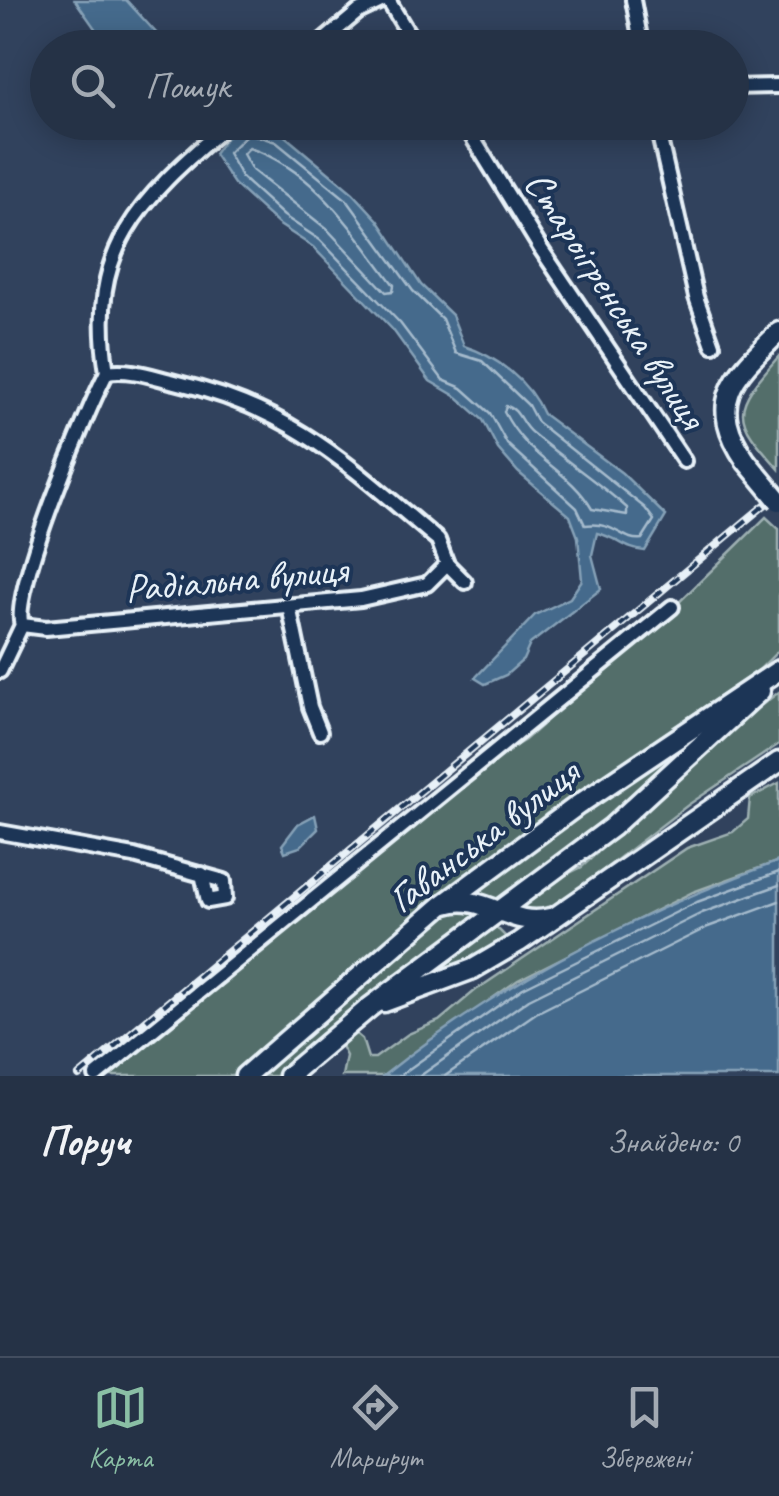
<!DOCTYPE html>
<html lang="uk">
<meta charset="utf-8">
<style>
body{margin:0;font-family:Caveat,sans-serif;background:#313e51;color:#f1f3f6}
.list{margin:0;padding:0;list-style:none}
h2{display:flex;justify-content:space-between;align-items:center;height:130px;margin:0;padding:0 40px;font-size:42px}
h2 small{font-size:32px;font-weight:400;color:#a3aab3}
.icon{flex:none;width:55px;height:55px;fill:none;stroke:currentColor;stroke-width:2;stroke-linecap:round;stroke-linejoin:round}
.map{position:relative;flex:none;width:779px;height:1076px;overflow:hidden}
.search{position:absolute;background:#253246;box-shadow:0 5px 25px #0003;left:30px;right:30px;top:30px;height:110px;display:flex;align-items:center;gap:25px;box-sizing:border-box;padding:0 35px;border-radius:55px;color:#a3aab3;font-size:38px}
.sheet{height:280px;background:#253246}
nav{display:flex;justify-content:space-around;align-items:center;box-sizing:border-box;height:140px;border-top:2px solid #424d5f;background:#253246;font-size:28px;color:#a3aab3}
nav a{display:grid;justify-items:center;gap:5px}
nav .on{color:#8abfa5}
.map>svg:first-child{display:block}
.green{fill:#536e6b;stroke:#9eb0b2;stroke-width:2.5}
.water{fill:#446b8c;stroke:#86a1b7;stroke-width:2.5}
.lines{fill:none;stroke-linecap:round;stroke-linejoin:round}
.shore{stroke:#a6bbcd;stroke-width:2.5}
.street-casing{stroke:#e8f1f8;stroke-width:20}
.secondary-casing{stroke:#e8f1f8;stroke-width:25}
.street{stroke:#1d3557;stroke-width:12}
.secondary{stroke:#1d3557;stroke-width:18}
.rail-casing{stroke:#e8f1f8;stroke-width:8}
.rail{stroke:#1d3557;stroke-width:4;stroke-dasharray:11;stroke-linecap:butt}
.secondary-bridge-casing{stroke:#e8f1f8;stroke-width:25;stroke-linecap:butt}
.secondary-bridge{stroke:#1d3557;stroke-width:18}
.labels{text-anchor:middle;stroke-width:8;stroke-linejoin:round;paint-order:stroke}
.street-label{font-size:40px;fill:#e8f1f8;stroke:#1d3557}
</style>
<div class="map">
<svg width="779" height="1076" viewBox="0 0 779 1076">
<rect width="100%" height="100%" fill="#31425d"/>
<filter id="ink" filterUnits="userSpaceOnUse"><feTurbulence type="fractalNoise" baseFrequency=".01" numOctaves="2"/><feDisplacementMap in="SourceGraphic" scale="20" xChannelSelector="R" yChannelSelector="G"/><feConvolveMatrix kernelMatrix="1 2 1 2 8 2 1 2 1" color-interpolation-filters="sRGB"/></filter>
<g filter="url(#ink)">
<g class="green">
<path d="M779,356V469C731,415 731,411 779,356Z"/>
<path d="M766,517L779,529V650L760,669L546,814L523,838L415,921L236,1076H102L483,765L525,740L669,612Z"/>
<path d="M779,692V744L688,805L549,912L515,911L559,878L582,867L734,726Z"/>
<path d="M724,715L610,821L500,905L470,894Z"/>
<path d="M779,783V861L693,892L518,980L383,1076H342L346,1056L340,1044L355,1033L362,1039L368,1058H375L408,1034L439,1021L476,990L687,848L733,832L748,819L750,798Z"/>
<path d="M461,906L486,914L278,1076H256L451,909Z"/>
<path d="M494,925L508,939L468,965L417,981Z"/>
</g>
<g class="water">
<path d="M75,0H126L169,47H108Z"/>
<path d="M253,125L280,132L353,193L378,220L421,285L452,315L464,346C496,356 529,381 543,414L622,473L666,516L645,551C625,550 617,537 597,533L592,555L601,589L530,644L523,660L506,675L485,684L475,678L535,615L570,598L582,580L578,537L570,516L518,472L498,449L483,420L457,397L430,381L393,330L313,247L278,224L234,184L214,154L233,128Z"/>
<path d="M315,815L318,829L300,847L285,852L282,845L298,824Z"/>
<path d="M779,861V1076H383C500,982 637,913 779,861Z"/>
</g>
<g class="lines">
<g class="shore">
<path d="M248,133L276,142L347,200L413,291L442,319L456,353L482,361L528,405L537,422L645,508L654,520L642,539C622,542 616,521 585,525L577,508L507,444L490,413L462,388L443,380L400,323L320,240L284,216L242,178L228,153Z"/>
<path d="M249,148C315,169 354,233 394,285L393,291L386,292L328,230L252,170L243,154Z"/>
<path d="M506,406C520,409 520,424 532,433C563,459 597,481 627,508V515L592,509C568,468 529,461 504,412Z"/>
<path d="M399,1076L523,988L697,902L779,872"/>
<path d="M420,1076L529,999L702,913L779,885"/>
<path d="M445,1076L536,1013L708,927L779,901"/>
</g>
<g class="street-casing">
<g id="street">
<path d="M388,0L417,48"/>
<path d="M633,0L642,48"/>
<path d="M315,48L358,12L383,0"/>
<path d="M732,87L779,86"/>
<path d="M463,122L541,249L684,461"/>
<path d="M656,122L696,297L713,345"/>
<path d="M107,372C130,368 153,377 175,382C295,410 347,464 438,540L447,564L465,582"/>
<path d="M107,372C86,245 142,199 230,122"/>
<path d="M289,606L310,707L320,732"/>
<path d="M22,625L46,628L361,599L427,584L447,564"/>
<path d="M0,671L22,625C9,595 88,408 107,372"/>
<path d="M0,832L134,856L224,881L225,898L208,901L202,874"/>
<path d="M96,1076L672,607"/>
</g>
</g>
<g class="secondary-casing">
<g id="secondary">
<path d="M746,461C705,401 734,376 779,332"/>
<path d="M446,904C484,892 511,929 550,918"/>
<path d="M384,1002L473,969L519,942L779,762"/>
<path d="M245,1076L441,906L578,805L779,670"/>
<path d="M288,1076L370,1007L612,827L760,691"/>
</g>
</g>
<use href="#street" class="street"/>
<use href="#secondary" class="secondary"/>
<g class="rail-casing">
<path id="rail" d="M79,1076L779,493"/>
</g>
<use href="#rail" class="rail"/>
<g class="secondary-bridge-casing">
<path id="secondary-bridge" d="M746,461L779,501"/>
</g>
<use href="#secondary-bridge" class="secondary-bridge"/>
</g>
</g>
<g class="labels">
<g class="street-label">
<text transform="translate(616 299) rotate(57)" y="14">Староігренська вулиця</text>
<text transform="translate(236 578) rotate(-5)" y="14">Радіальна вулиця</text>
<text transform="translate(483 835) rotate(-37)" y="14">Гаванська вулиця</text>
</g>
</g>
</svg>
<div class="search"><svg class="icon" aria-label="search" viewBox="0 0 24 24"><circle cx="10" cy="10" r="6"/><path d="M15 15l6 6"/></svg>Пошук</div>
</div>
<section class="sheet">
<h2>Поруч<small>Знайдено: 0</small></h2>
<ul class="list">
</ul>
</section>
<nav>
<a class="on"><svg class="icon" aria-label="map" viewBox="0 0 24 24"><path d="M3 6l6-2 6 2 6-2v14l-6 2-6-2-6 2zM9 4v14M15 6v14"/></svg>Карта</a>
<a><svg class="icon" aria-label="directions" viewBox="0 0 24 24"><path d="M12 3l9 9-9 9-9-9zM9 14v-3h6M13 9l2 2-2 2"/></svg>Маршрут</a>
<a><svg class="icon" aria-label="saved" viewBox="0 0 24 24"><path d="M7 4h10v16l-5-4-5 4z"/></svg>Збережені</a>
</nav>
